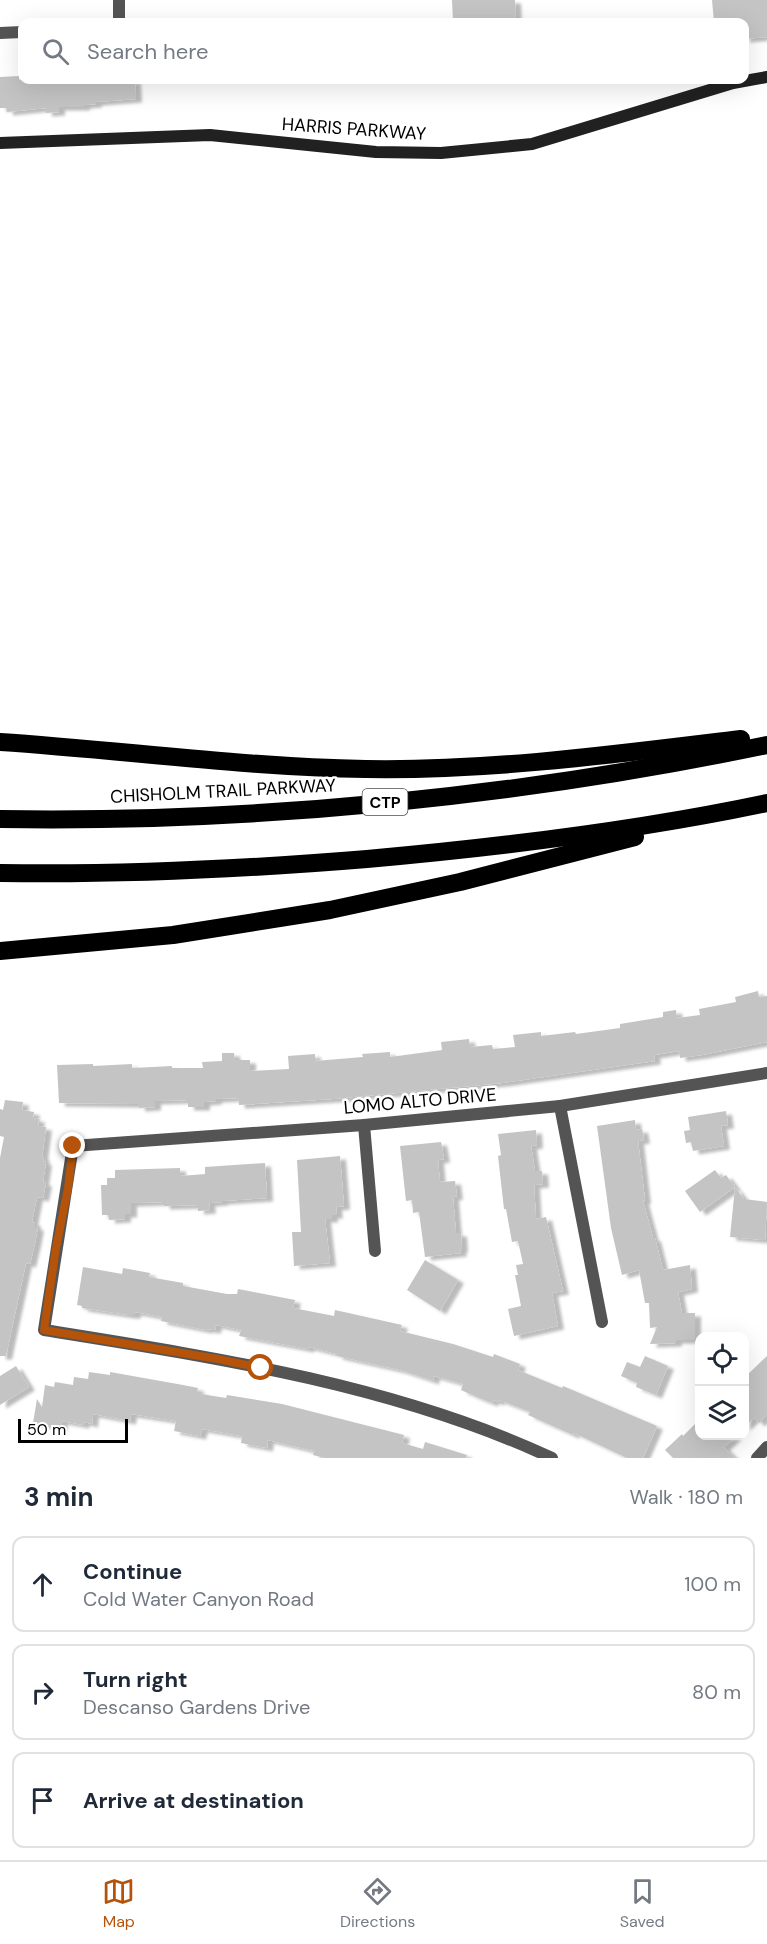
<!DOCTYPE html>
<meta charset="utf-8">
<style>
body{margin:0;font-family:"DM Sans",sans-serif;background:#f2f2f3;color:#1f2937}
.controls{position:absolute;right:18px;bottom:18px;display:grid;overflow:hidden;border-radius:12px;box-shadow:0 6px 24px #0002}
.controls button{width:54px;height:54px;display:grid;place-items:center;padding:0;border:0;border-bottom:2px solid #e0e1e3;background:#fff;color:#1f2937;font:30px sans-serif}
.scale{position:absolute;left:18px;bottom:15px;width:110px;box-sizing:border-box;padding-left:6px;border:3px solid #000;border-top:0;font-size:16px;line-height:21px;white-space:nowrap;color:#000;-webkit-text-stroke:4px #fff;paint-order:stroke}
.stop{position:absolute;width:18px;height:18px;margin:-14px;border:4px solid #b45309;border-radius:50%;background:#fff}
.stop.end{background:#b45309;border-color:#fff;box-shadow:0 2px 6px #0008}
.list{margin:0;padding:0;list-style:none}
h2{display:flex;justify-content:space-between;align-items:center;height:78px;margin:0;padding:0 24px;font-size:26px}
h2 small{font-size:20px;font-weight:400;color:#747a83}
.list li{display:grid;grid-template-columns:39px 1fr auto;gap:18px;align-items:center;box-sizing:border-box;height:96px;margin:0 12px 12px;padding:0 12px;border:2px solid #e0e1e3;border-radius:12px}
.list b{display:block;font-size:22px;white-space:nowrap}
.list p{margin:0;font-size:20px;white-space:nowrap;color:#747a83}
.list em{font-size:20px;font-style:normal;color:#747a83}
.icon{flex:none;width:33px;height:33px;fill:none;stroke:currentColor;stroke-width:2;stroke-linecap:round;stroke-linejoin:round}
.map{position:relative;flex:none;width:767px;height:1458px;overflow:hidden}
.search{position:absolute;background:#fff;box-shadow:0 6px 24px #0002;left:18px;right:18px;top:18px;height:66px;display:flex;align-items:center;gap:15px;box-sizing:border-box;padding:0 21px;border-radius:12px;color:#747a83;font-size:22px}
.sheet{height:402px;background:#fff}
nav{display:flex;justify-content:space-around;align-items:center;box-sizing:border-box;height:84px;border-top:2px solid #e0e1e3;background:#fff;font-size:16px;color:#747a83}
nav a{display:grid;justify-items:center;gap:3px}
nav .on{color:#b45309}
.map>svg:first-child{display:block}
.building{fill:#c4c4c4;filter:url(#shadow)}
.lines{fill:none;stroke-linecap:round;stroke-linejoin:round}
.street{stroke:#545454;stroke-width:12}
.secondary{stroke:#212121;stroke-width:12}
.highway{stroke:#000;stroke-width:18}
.route{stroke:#b45309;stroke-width:8}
.labels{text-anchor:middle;stroke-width:5;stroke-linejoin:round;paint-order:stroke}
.shield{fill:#fff;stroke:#4c4c4c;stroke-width:1.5}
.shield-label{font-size:16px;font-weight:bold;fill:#000}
.street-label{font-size:18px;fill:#000;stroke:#fff}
</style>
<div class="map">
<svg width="767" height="1458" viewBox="0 0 767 1458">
<defs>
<filter id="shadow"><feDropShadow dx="6" dy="3.5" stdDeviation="1.5" flood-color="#0004"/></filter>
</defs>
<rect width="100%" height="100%" fill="#fff"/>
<g class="building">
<path d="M452,0H515L516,22H453Z"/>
<path d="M712,0H767V37L744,39V22H714Z"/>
<path d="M19,76V80H135L136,99L96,102V104L84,105V107H59V112L46,113V108L7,112V108H0V77Z"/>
<path d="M758,991L759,997L767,996V1042L702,1055L680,1058L679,1051L654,1055L655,1061L502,1083L332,1099L239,1105L238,1098L216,1099V1101L204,1102V1107H188V1100L155,1101V1107L139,1108V1104L59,1103L57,1065L93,1064V1066L132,1064V1068L172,1066V1068H203L202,1062L222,1061V1053H234L235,1060H250V1071L289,1069L288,1056L315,1054V1061L363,1057L362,1054L390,1052V1057L442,1050L441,1042L469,1039L470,1047L492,1045L493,1049L515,1047L513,1035L541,1032V1036L575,1032L576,1034L620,1028V1024L663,1017V1012L676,1010L677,1018L700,1015L699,1009L736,1002L735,997Z"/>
<path d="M5,1100L23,1102L22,1110L34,1112L33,1118L39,1119L38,1126L46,1127L42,1157H44L43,1161L46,1162L43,1182L46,1183L43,1198L37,1197L32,1222L35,1223V1227H38L35,1243L30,1264L26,1263L6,1356H0V1158L4,1137L0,1136V1109L3,1110Z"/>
<path d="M726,1111L728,1125L721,1126L724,1146L693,1151L691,1142L686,1143L684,1131L690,1130L688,1117Z"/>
<path d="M635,1120L636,1130L642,1129L644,1140L638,1141L645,1200L643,1201L653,1238H655L663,1270L690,1265L692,1289L678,1292L682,1313H695V1340H676V1343L650,1344L657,1327L650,1328L649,1303H645L639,1270L622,1275L611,1228L597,1126Z"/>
<path d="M536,1130L537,1145L531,1146L535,1171H542L543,1184L534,1185L536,1219L546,1217L563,1291L552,1293L558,1326L514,1336L508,1309L521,1306L515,1275H518L516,1265L523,1264L518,1241L512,1242L506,1209H504L498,1156L501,1155L498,1134Z"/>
<path d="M441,1142L444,1159L438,1160L440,1182L455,1181L457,1196L453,1197L456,1233H461L462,1249H460L461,1253L425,1257L419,1212L413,1213L412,1200L406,1201L400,1146Z"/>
<path d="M340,1156L344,1206L336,1207L337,1215H332V1219H325L330,1263L294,1266L292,1232H301L297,1160Z"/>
<path d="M265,1163L267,1198L222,1201V1202L209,1203L210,1210L198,1211V1205L164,1206V1202L131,1203V1214H125V1219L109,1220V1215H102L101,1185H107V1178H115V1170L180,1168V1176L205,1174V1167Z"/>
<path d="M715,1170L721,1178L726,1175L735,1187L700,1212L685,1191Z"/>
<path d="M735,1187L744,1199L767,1202L765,1240L730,1237Z"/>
<path d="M425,1260L458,1280L440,1311L407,1290Z"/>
<path d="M83,1267L122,1274L123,1268L150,1273L149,1277L183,1283V1286L227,1294H237L238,1289L295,1300L293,1308L334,1316L335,1310L402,1325L400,1331L453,1344L493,1357L494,1354L520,1364L518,1370L562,1388L563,1386L657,1426L643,1458H627L574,1433L573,1435L528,1415L530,1412L499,1400L498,1402L493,1400L492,1403L479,1398L461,1390L463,1384L434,1376L433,1381L400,1370L337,1356V1354L309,1347L308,1349L239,1336L241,1330L216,1325L215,1330L206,1329V1330L161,1321L162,1317L135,1312V1315H129L82,1308V1306L77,1305Z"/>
<path d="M645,1356L668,1366L656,1395L636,1387L637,1383L621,1376L627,1362L640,1367Z"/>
<path d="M767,1356V1415L759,1423L754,1418L744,1427V1378Z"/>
<path d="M16,1366L29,1387L0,1405V1376Z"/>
<path d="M89,1372L110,1375V1372L183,1385L198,1388L197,1391L202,1392L201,1394L226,1398L227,1395L282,1404L404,1435L402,1443L423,1449L425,1442L467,1455L466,1458H325L313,1455L314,1451L268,1440L267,1448L241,1443L242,1436L202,1429L200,1436L174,1431L176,1421L131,1414L130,1421L93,1414L92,1424L84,1422L83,1425L62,1421L61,1428L33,1423L37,1399L42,1407L45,1385L54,1387L55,1382L73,1385L74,1377L88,1379Z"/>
<path d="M699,1420V1436H736L724,1447L735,1458H673L665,1450L682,1434L683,1436Z"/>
</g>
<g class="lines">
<g class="street">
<path d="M119,0V22"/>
<path d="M0,33L22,32"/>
<path d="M560,1106L602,1322"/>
<path d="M364,1125L375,1251"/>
<path d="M552,1458C396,1385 213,1357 44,1330L73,1146L364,1125L560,1106L767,1073"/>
<path d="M757,1458L767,1447"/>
</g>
<path class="secondary" d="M0,143L210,135L376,152L441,153L532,144L733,83L767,77"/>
<g class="highway">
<path d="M0,742C122,750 244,767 366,769C492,771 617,754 741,739"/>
<path d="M0,819C255,823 517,797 767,745"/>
<path d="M0,873C123,875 245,869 367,859C501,847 635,831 767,803"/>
<path d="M0,951L173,935L330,910L460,882L635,837"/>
</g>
</g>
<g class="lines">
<path class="route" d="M73,1146L68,1188L56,1248L44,1330L218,1359L261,1368"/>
</g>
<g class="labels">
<rect class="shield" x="362.5" y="789" width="45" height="26" rx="4.5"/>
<g class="shield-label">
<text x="385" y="808">CTP</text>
</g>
<g class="street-label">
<text transform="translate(354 129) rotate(4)" y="6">HARRIS PARKWAY</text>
<text transform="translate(223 791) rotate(-3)" y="6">CHISHOLM TRAIL PARKWAY</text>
<text transform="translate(420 1101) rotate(-5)" y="6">LOMO ALTO DRIVE</text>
</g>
</g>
</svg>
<div class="controls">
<button><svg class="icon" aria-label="locate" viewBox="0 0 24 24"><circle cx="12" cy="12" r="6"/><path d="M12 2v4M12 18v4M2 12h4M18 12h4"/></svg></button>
<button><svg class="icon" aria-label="layers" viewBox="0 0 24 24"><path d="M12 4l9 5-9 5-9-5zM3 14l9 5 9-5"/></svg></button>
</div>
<div class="scale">50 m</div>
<div class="stop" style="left:261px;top:1368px"></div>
<div class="stop end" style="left:73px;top:1146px"></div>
<div class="search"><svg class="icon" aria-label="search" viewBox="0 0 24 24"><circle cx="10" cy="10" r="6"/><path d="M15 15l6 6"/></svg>Search here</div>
</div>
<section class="sheet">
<h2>3 min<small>Walk · 180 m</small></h2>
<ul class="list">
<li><svg class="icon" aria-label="ahead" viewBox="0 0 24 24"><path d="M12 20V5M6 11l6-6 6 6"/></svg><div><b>Continue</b><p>Cold Water Canyon Road</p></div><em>100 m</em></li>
<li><svg class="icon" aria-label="right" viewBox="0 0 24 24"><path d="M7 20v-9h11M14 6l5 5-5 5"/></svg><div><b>Turn right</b><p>Descanso Gardens Drive</p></div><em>80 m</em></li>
<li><svg class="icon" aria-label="arrive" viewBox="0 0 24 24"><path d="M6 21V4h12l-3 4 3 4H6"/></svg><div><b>Arrive at destination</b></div></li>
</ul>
</section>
<nav>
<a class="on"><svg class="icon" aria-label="map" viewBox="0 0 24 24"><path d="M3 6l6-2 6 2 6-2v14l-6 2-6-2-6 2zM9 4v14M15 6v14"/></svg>Map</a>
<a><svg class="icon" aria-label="directions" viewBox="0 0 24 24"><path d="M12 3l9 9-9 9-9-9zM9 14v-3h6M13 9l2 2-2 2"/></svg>Directions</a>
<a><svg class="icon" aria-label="saved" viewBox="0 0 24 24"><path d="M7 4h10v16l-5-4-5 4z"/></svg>Saved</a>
</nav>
